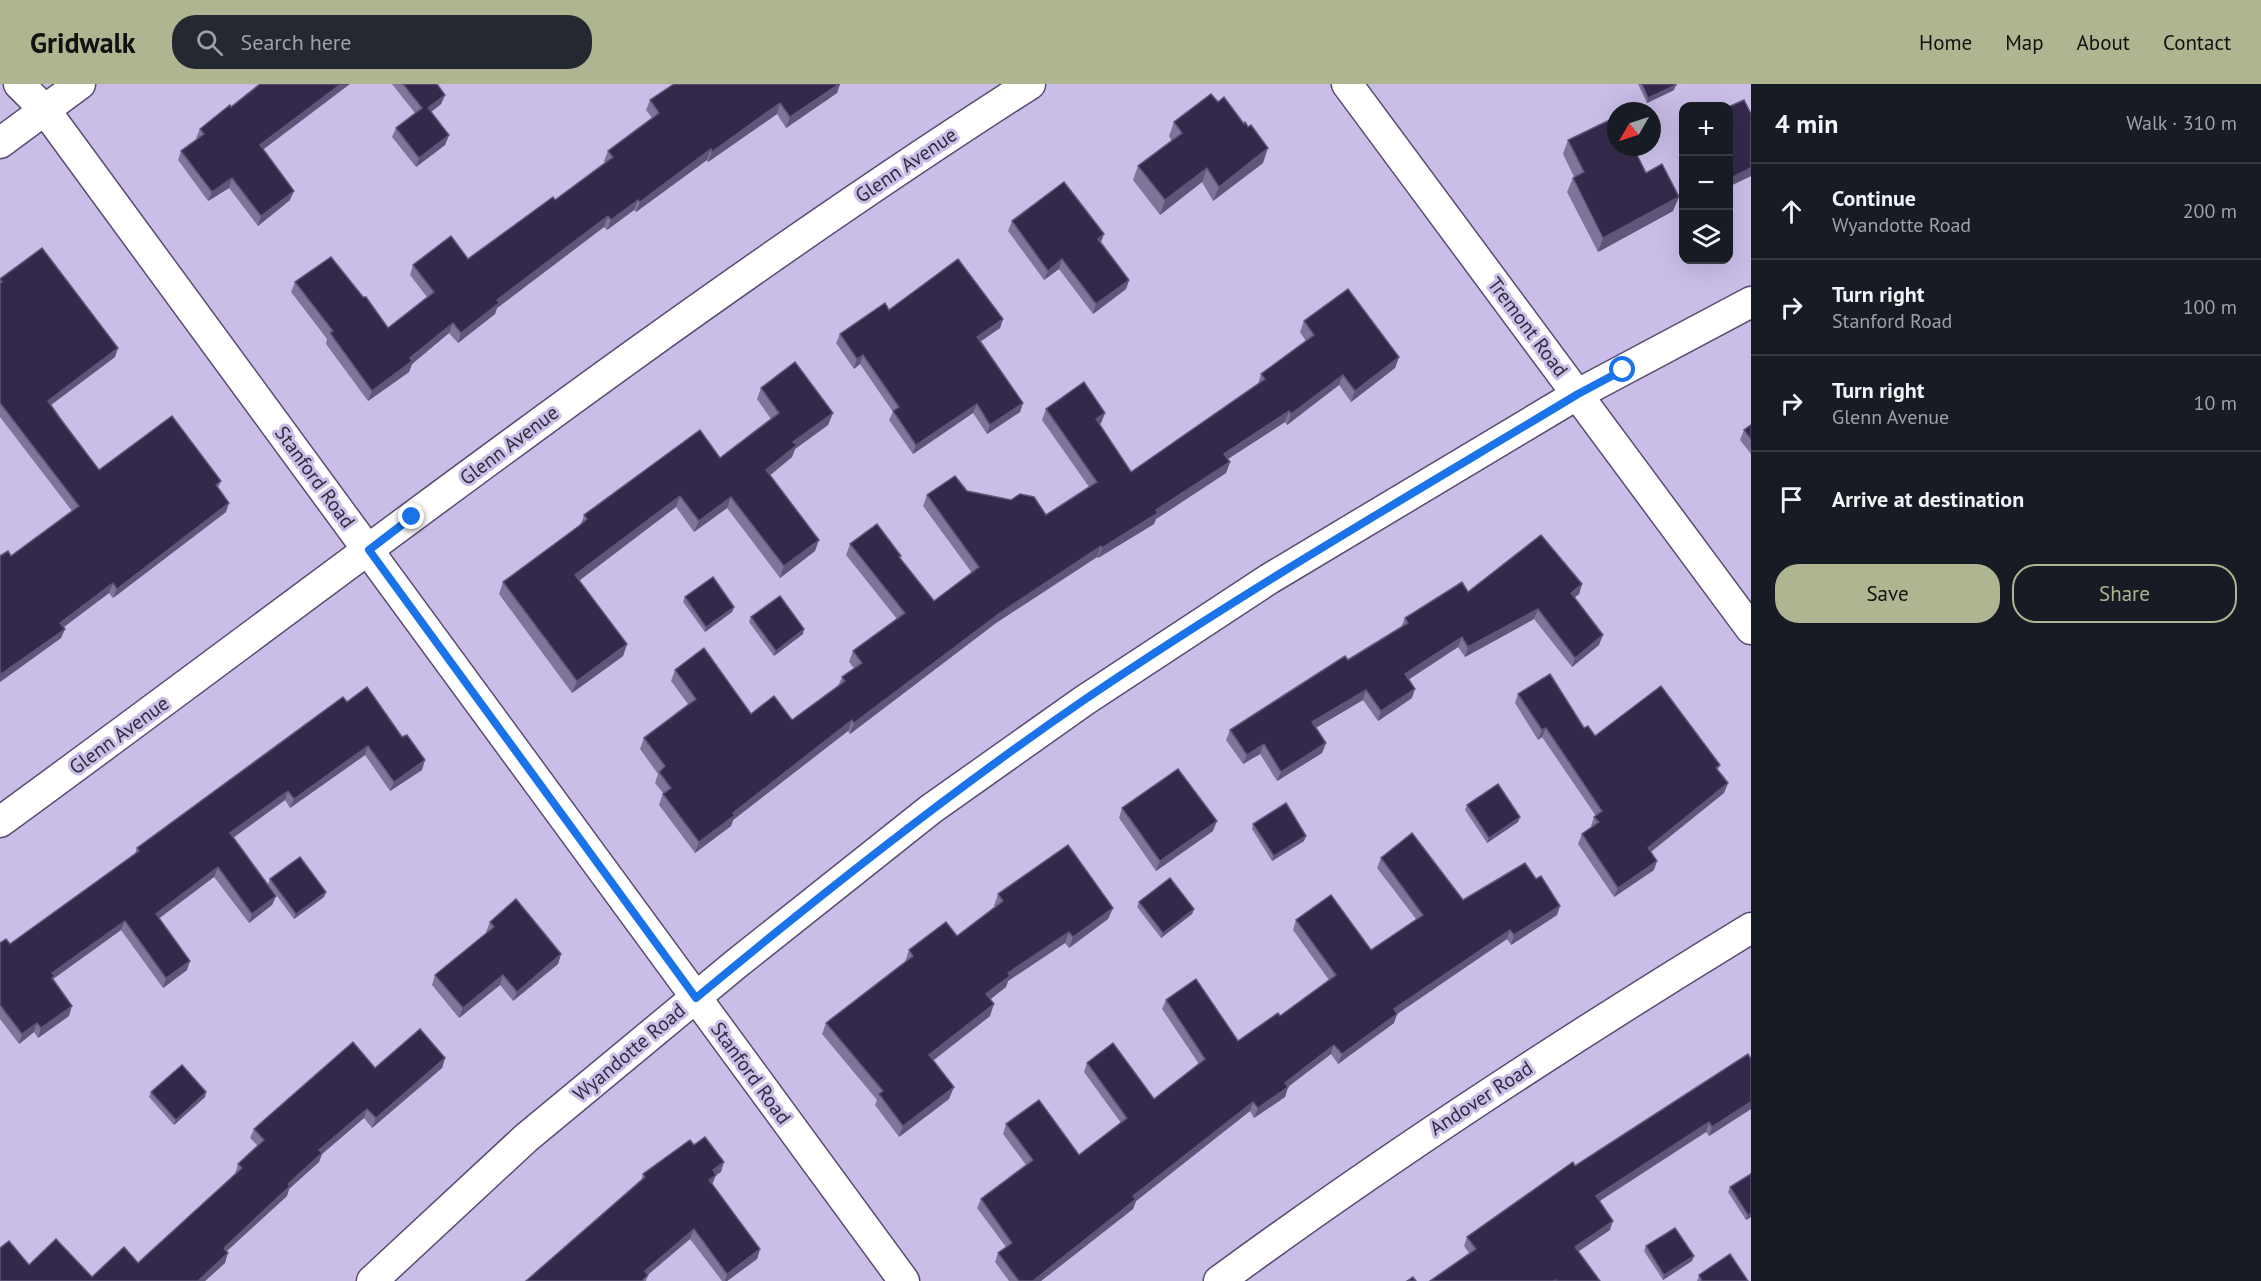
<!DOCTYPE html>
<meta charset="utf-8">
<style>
body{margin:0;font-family:"PT Sans",sans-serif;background:#242831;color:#f1f3f6}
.controls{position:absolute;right:18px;top:18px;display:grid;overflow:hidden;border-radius:12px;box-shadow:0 6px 24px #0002}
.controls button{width:54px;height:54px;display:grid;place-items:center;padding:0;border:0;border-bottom:2px solid #363941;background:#171b24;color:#f1f3f6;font:30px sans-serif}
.compass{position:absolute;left:1607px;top:18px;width:54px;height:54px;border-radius:50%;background:#171b24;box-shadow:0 6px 24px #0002;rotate:231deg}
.stop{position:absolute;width:18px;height:18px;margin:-14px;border:4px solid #1a73e8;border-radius:50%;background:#fff}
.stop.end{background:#1a73e8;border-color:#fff;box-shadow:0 2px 6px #0008}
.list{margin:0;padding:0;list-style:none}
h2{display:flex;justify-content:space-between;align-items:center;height:78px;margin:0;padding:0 24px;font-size:26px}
h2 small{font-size:20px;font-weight:400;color:#9ea1a6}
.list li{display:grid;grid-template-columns:39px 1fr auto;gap:18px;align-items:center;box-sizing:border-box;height:96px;padding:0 24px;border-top:2px solid #363941}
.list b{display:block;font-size:22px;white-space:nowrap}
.list p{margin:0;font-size:20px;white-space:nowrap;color:#9ea1a6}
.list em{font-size:20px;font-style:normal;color:#9ea1a6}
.actions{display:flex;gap:12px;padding:18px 24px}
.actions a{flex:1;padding:14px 0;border:2px solid #aeb590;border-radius:24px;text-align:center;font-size:21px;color:#aeb590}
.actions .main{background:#aeb590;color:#111}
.icon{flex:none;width:33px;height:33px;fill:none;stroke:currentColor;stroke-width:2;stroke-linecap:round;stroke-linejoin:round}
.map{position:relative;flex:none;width:1751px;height:1197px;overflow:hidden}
header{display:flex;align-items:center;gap:36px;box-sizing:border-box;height:84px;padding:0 30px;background:#aeb590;color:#111}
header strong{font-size:28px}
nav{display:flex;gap:33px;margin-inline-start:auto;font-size:21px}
.search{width:420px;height:54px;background:#242831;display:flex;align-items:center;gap:15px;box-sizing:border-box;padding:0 21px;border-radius:24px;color:#9ea1a6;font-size:22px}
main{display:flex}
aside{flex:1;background:#171b24}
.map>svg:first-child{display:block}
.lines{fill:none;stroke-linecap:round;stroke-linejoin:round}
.street-casing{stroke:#584c70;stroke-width:33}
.street{stroke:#fff;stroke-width:30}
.wall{fill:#7f7499}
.shaded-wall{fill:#615679}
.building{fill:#34294a;stroke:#615679;stroke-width:1.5}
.route{stroke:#1a73e8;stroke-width:8}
.labels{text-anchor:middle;stroke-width:6;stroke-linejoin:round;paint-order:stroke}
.street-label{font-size:20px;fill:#312c3c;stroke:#cabee8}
</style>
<header>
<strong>Gridwalk</strong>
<div class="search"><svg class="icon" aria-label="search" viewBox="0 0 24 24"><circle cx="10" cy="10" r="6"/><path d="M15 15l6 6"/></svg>Search here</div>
<nav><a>Home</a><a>Map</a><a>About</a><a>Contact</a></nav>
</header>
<main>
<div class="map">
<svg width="1751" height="1197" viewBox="0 0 1751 1197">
<rect width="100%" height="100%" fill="#cabee8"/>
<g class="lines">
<g class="street-casing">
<g id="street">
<path d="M19,0L45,26L904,1197"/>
<path d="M1347,0L1751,545"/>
<path d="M0,59L80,0"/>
<path d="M0,738C341,489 674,228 1030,0"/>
<path d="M372,1197L526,1054L736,880L931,725L1085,616L1269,495L1578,310L1751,218"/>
<path d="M1219,1197C1391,1071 1569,955 1751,844"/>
</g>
</g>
<use href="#street" class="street"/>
</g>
<g class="wall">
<path d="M392,0H437L445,11L441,20L431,28L449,51L445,61L416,83L392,53L396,44L415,29Z"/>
<path d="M674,0H840L837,9L786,44L777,30L708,78L707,76L636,128L634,126L607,146L604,143L497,224L495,230L458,259L449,249L412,280L409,288L368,317L326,260L327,255L291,208L295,198L363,213L388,244L427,213L410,191L413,181L468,175L555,116L606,79L604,77L608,67L652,34L646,26L650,16Z"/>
<path d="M1638,0H1675L1674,6L1647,19Z"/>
<path d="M231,23L263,66L290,116L258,142L229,104L208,117L178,76L181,67L197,55L196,54L200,45Z"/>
<path d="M1728,23L1751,30V92L1728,103Z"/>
<path d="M1174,38L1263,79L1213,117L1202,98L1160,131L1133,96L1138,82L1172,57L1169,52Z"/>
<path d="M1568,56L1646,89L1673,127L1598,168L1567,108L1573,94L1574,93L1563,70Z"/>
<path d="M1012,137L1104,150L1101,158L1129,196L1126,205L1093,230L1059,185L1044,196L1008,147Z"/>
<path d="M0,195L115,273L51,321L99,386L221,397L218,404L226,428L113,514L109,509L64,543L61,554L0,598V472H11L72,427L0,333Z"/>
<path d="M889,226L1003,235L1000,244L981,257L1023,319L1020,328L987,350L973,329L913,370L889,336L893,328L860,280L854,285L836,259L840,250Z"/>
<path d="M1304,237L1399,273L1395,284L1351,318L1339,301L1287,341L1285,338L1228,375L1230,378L1226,389L1156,435L1154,440L1098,474L1097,473L996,539L850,650L848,647L733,736L731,742L695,769L659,721L663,709L655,699L658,690L640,665L644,654L688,620L671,597L675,586L751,630L792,636L838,602L842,593L854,584L849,578L853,567L897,535L846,471L850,460L901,472L900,474L934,517L972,489L923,422L927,411L967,407L1046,431L1089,403L1042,336L1046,325L1105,329L1101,339L1099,341L1131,388L1258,300L1261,290L1306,257L1300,248Z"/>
<path d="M761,304L833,329L828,341L795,365L792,373L770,391L815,467L780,494L727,424L694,448L676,423L579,496L627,560L623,572L572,609L499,510L503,498L581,440L584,431L720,374L771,335L757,315Z"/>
<path d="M1751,341V370L1740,356L1744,346Z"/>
<path d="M1582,500L1579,510L1574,514L1599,561L1572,583L1534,535L1465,573L1458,563L1409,595L1412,614L1378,637L1363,616L1316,643L1326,659L1322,669L1277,697L1260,670L1243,680L1226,656L1230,646L1401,543L1405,534L1468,508Z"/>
<path d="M685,513L734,523L732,528L705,548L683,518Z"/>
<path d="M751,533L803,550L774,572L749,538Z"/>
<path d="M1518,610L1584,644L1595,652L1720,681L1718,686L1728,699L1724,709L1651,768L1654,786L1614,813L1578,760L1582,750L1592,743L1591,742L1594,733L1596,732L1542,653L1538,656L1515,619Z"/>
<path d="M347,618L422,686L390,707L365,671L290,724L285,716L233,754L276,812L272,821L249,839L214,793L159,834L187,886L163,904L121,846L53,895L69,932L38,954L34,948L19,960L0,935V859L10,860L135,770L137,764Z"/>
<path d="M1467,721L1520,733L1518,738L1487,759L1465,726Z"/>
<path d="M1122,724L1213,747L1156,787L1119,734Z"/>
<path d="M1253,740L1304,757L1272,777L1252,745Z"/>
<path d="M1381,774L1463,816L1536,795L1560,822L1557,831L1511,861L1507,855L1397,930L1394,939L1338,980L1331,970L1288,1003L1285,1013L1254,1034L1250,1027L1136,1117L1133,1125L1041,1197H1009L995,1178L998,1169L1006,1163L977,1124L981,1115L1026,1081L1003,1050L1006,1040L1079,1071L1121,1039L1084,988L1087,979L1154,1015L1199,980L1162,925L1166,916L1238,957L1280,932L1329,896L1293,846L1296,836L1371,866L1416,835L1377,784Z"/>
<path d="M270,795L326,808L324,813L294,835L268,800Z"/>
<path d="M998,810L1113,824L1108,835L1069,864L1065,859L1008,897L1006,903L990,915V932L933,976L949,1015L899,1053L875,1021L877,1016L822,950L826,939L905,878L909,866L957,852L995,823L994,822Z"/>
<path d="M1139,818L1194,825L1192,830L1161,854L1137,823Z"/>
<path d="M490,838L561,870L558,880L513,917L500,901L459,934L432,901L435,891L487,849L486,848Z"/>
<path d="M445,974L442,984L372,1044L364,1034L322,1070L319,1078L289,1105L287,1112L227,1167L225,1179L205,1197H0L29,1181L92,1193L138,1179L235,1090L238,1080L258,1062L250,1054L254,1045L375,984Z"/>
<path d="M1751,975V1025L1709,1052L1706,1048L1600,1117L1610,1146L1578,1168L1600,1197H1430L1469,1169L1464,1162L1467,1153L1575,1082Z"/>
<path d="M151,1008H206L205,1013L174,1041L149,1013Z"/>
<path d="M694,1061L721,1088L716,1091L712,1101L760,1165L757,1175L727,1197H722L690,1155L648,1191L646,1197H526L641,1097L643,1090Z"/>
<path d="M1730,1103L1751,1133L1746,1136L1728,1108Z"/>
<path d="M1646,1162L1692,1177L1663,1196L1644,1167Z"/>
<path d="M1699,1191L1748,1197H1697Z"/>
</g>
<g class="shaded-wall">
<path d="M341,0H350L256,71L260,61Z"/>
<path d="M839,0H840L837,9L786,44L790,33Z"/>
<path d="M1676,1L1674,6L1647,19L1648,14Z"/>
<path d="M445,11L441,20L425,33L428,24Z"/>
<path d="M780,19L777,30L708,78L712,68Z"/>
<path d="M449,51L445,61L416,83L419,74Z"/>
<path d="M1268,64L1263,79L1213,117L1219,103Z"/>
<path d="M711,65L707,76L636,128L640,118Z"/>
<path d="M1207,84L1202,98L1160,131L1165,116Z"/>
<path d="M1751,84V92L1728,103L1731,94Z"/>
<path d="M232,94L229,104L208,117L212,108Z"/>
<path d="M294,107L290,116L258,142L261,132Z"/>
<path d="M1679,113L1673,127L1598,168L1603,154Z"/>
<path d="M638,116L634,126L607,146L611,136Z"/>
<path d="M608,132L604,143L497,224L495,230L458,259L461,249L497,216Z"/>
<path d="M1104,150L1100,160L1098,155Z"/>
<path d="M1062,175L1059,185L1044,196L1048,187Z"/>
<path d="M1129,196L1126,205L1093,230L1096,220Z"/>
<path d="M1003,235L1000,244L974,262L977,253Z"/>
<path d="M453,239L449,249L412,280L409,288L368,317L372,307L410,274Z"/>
<path d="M118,264L115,273L44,326L48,317Z"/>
<path d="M863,271L860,280L854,285L857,275Z"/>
<path d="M1399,273L1395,284L1351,318L1355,307Z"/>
<path d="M1343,291L1339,301L1287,341L1291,330Z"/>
<path d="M1023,319L1020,328L987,350L990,341Z"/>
<path d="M977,320L973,329L913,370L916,361Z"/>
<path d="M1289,327L1285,338L1220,380L1224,370Z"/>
<path d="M833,329L828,341L795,365L792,373L762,398L766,386L793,358Z"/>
<path d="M1105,329L1101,339L1092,346L1096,335Z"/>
<path d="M1230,378L1226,389L1156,435L1154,440L1098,474L1102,464L1156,426Z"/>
<path d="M680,412L676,423L571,503L575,491Z"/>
<path d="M731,413L727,424L694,448L699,437Z"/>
<path d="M229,419L226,428L113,514L117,505Z"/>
<path d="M819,456L815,467L780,494L784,482Z"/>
<path d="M1101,462L1097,473L996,539L850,650L854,639L1000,529Z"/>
<path d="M113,499L109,509L57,548L60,539Z"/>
<path d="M1582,500L1579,510L1567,519L1571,509Z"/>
<path d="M734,523L732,528L705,548L706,543Z"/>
<path d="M1538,525L1534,535L1465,573L1468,563Z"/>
<path d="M65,545L61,554L0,598V591Z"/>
<path d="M804,545L803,550L774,572L776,567Z"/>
<path d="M1603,551L1599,561L1572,583L1575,574Z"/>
<path d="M1462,553L1458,563L1402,600L1405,590Z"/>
<path d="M627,560L623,572L572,609L577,597Z"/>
<path d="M1415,605L1412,614L1378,637L1381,627Z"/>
<path d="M1366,606L1363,616L1309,648L1312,638Z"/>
<path d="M852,636L848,647L733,736L731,742L695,769L699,758L733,729Z"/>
<path d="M1546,644L1542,653L1538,656L1542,646Z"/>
<path d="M1326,659L1322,669L1277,697L1281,688Z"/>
<path d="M1264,660L1260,670L1243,680L1247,671Z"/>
<path d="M368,662L365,671L290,724L294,715Z"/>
<path d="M425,676L422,686L390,707L394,698Z"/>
<path d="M1728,699L1724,709L1644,773L1648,764Z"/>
<path d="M288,707L285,716L227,758L230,749Z"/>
<path d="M1520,733L1518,738L1487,759L1489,754Z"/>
<path d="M1217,737L1213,747L1156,787L1160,777Z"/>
<path d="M1306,752L1304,757L1272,777L1274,772Z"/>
<path d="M1657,777L1654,786L1614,813L1618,804Z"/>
<path d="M218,783L214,793L153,839L156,830Z"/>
<path d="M326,808L324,813L294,835L296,830Z"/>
<path d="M276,812L272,821L249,839L252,830Z"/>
<path d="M1560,822L1557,831L1511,861L1514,851Z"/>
<path d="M1113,824L1108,835L1069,864L1073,853Z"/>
<path d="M1194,825L1192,830L1161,854L1163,849Z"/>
<path d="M125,837L121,846L53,895L51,901L52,889Z"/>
<path d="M1510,846L1507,855L1397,930L1394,939L1338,980L1342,970L1394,925Z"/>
<path d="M1069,848L1065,859L1008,897L1006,903L982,922L986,910L1008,889Z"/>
<path d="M561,870L558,880L513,917L517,908Z"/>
<path d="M190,877L187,886L163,904L166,894Z"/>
<path d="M503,891L500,901L459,934L463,924Z"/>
<path d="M994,920L990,932L925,983L929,971Z"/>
<path d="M72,922L69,932L38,954L41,944Z"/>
<path d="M37,939L34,948L19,960L22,950Z"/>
<path d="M1334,961L1331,970L1281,1008L1285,999Z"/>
<path d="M445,974L442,984L372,1044L376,1034Z"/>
<path d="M954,1003L949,1015L899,1053L903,1042Z"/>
<path d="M1288,1003L1285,1013L1254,1034L1258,1024Z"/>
<path d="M206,1008L205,1013L174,1041L176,1036Z"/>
<path d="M1253,1018L1250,1027L1136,1117L1133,1125L1041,1197H1033L1133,1112Z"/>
<path d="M1751,1018V1025L1709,1052L1712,1043Z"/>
<path d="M367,1025L364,1034L322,1070L319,1078L289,1105L287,1112L220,1173L224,1164L288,1100L319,1066Z"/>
<path d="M1709,1038L1706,1048L1593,1121L1596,1112Z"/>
<path d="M724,1078L721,1088L716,1091L712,1100L706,1106L713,1086Z"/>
<path d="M1751,1129V1133L1746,1136L1748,1131Z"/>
<path d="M1613,1137L1610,1146L1571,1172L1575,1163Z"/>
<path d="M694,1145L690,1155L641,1196L645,1187Z"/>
<path d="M760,1165L757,1175L727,1197H725L727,1190Z"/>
<path d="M228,1169L225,1179L205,1197H198Z"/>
<path d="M1694,1172L1692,1177L1663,1196L1664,1191Z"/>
</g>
<g class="building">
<path d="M260,0H341L260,61L294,107L261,132L232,94L212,108L181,67L204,50L200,45L230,21L231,23Z"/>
<path d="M403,0H437L445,11L428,24L449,51L419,74L396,44L422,24Z"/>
<path d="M674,0H839L790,33L780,19L712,68L711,65L640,118L638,116L611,136L608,132L497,216L499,219L461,249L453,239L410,274L412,277L372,307L330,249L333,247L295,198L331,173L363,213H366L388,244L434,208L413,181L451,152L468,175L553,113L555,116L613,73L608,67L659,29L650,16Z"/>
<path d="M1642,0H1675L1676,1L1648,14Z"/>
<path d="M1211,10L1218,18L1224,13L1244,40L1245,38L1248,43L1251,41L1268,64L1219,103L1207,84L1165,116L1138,82L1182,49L1174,38Z"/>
<path d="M1744,16L1751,30V84L1731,94L1728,88V23Z"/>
<path d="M1616,33V63H1633L1646,89L1662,80L1679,113L1603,154L1573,94L1584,88L1568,56Z"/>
<path d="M1064,98L1104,150L1098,155L1129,196L1096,220L1062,175L1048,187L1012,137Z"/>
<path d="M42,164L118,264L48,317L59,333L99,386L172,332L221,397L216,401L229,419L117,505L113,499L60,539L65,545L0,591V472L8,467L11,472L79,422L0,319V199L2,198L0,195Z"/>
<path d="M958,175L1003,235L977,253L1023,319L990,341L977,320L916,361L893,327L899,323L863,271L857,275L840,250L885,219L889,226Z"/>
<path d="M1348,205L1399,273L1355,307L1343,291L1291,330L1289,327L1224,370L1230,378L1156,426L1158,429L1102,464L1101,462L1000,529L854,639L852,636L733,729L735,731L699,758L663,710L671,704L659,688L665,682L644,654L696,615L675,586L704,564L751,630L774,612L792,636L845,597L842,593L862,579L853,567L905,529L850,460L877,440L901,472L899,473L934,517L979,483L927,411L955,392L967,407L1011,416L1020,410L1034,413L1046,431L1097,398L1046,325L1084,298L1105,329L1096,335L1131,388L1265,295L1261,290L1314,251L1304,237Z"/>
<path d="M795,278L833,329L793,358L797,361L766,386L819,456L784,482L731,413L699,437L680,412L575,491L627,560L577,597L503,498L579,442L587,435L584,431L700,346L720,374L779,329L761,304Z"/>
<path d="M1751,341V355L1744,346Z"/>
<path d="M1541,451L1582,500L1571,509L1603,551L1575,574L1538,525L1468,563L1462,553L1405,590L1415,605L1381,627L1366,606L1312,638L1326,659L1281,688L1264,660L1247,671L1230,646L1345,572L1348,576L1408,539L1405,534L1462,498L1468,508Z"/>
<path d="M713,493L734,523L706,543L685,513Z"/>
<path d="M780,512L804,545L776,567L751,533Z"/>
<path d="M1550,590L1584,644L1588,642L1595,652L1661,602L1720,681L1716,684L1728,699L1648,764L1657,777L1618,804L1582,750L1599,738L1594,733L1602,727L1546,644L1542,646L1518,610Z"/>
<path d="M367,603L402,653L407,651L425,676L394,698L368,662L294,715L288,707L230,749L276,812L252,830L218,783L156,830L190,877L166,894L125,837L52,889L55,891L52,894L72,922L41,944L37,939L22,950L0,921V859L6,855L10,860L139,767L137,764L343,613L347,618Z"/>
<path d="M1178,685L1217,737L1160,777L1122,724Z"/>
<path d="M1498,700L1520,733L1489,754L1467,721Z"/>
<path d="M1286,719L1306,752L1274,772L1253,740Z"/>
<path d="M1412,749L1463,816L1525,779L1536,795L1541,792L1560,822L1514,851L1510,846L1394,925L1397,930L1342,970L1334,961L1285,999L1288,1003L1258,1024L1253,1018L1133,1112L1136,1115L1033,1197H1019L998,1169L1012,1159L981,1115L1033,1076L1006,1040L1039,1016L1079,1071L1127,1034L1087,979L1113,959L1154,1015L1205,975L1166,916L1196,895L1238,957L1278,929L1280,932L1336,891L1296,836L1331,811L1371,866L1423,831L1381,774Z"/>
<path d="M1068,761L1113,824L1073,853L1069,848L1008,889L1010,892L986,910L994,920L929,971L954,1003L903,1042L879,1010L883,1007L826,939L913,872L909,866L946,838L957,852L1003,817L998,810Z"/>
<path d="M300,773L326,808L296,830L270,795Z"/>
<path d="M1170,794L1194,825L1163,849L1139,818Z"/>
<path d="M516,815L561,870L517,908L503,891L463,924L435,891L494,843L490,838Z"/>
<path d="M420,945L445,974L376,1034L367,1025L319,1066L322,1069L288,1100L290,1102L224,1164L228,1169L198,1197H0V1164L9,1157L29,1181L56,1155L92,1193L124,1163L138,1179L242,1084L238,1080L264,1056L254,1045L353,958L375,984Z"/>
<path d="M1748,970L1751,975V1018L1712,1043L1709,1038L1596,1112L1613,1137L1575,1163L1600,1197H1557L1556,1196L1553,1197H1430L1476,1165L1467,1153L1573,1078L1575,1082Z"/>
<path d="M182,981L206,1008L176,1036L151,1008Z"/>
<path d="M705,1053L724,1078L713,1086L716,1091L709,1096L760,1165L727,1190L694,1145L645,1187L648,1191L642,1197H526L645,1093L643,1090L690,1056L694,1061Z"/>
<path d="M1751,1090V1129L1748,1131L1730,1103Z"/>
<path d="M1675,1144L1694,1172L1664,1191L1646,1162Z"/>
<path d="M1730,1170L1748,1197H1702L1699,1191Z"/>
<path d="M1413,1193L1416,1197H1407Z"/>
</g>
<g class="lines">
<path class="route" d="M412,433L369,466L696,914C821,810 950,708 1084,616C1244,507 1412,410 1578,310L1623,286"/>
</g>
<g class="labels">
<g class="street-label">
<text transform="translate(906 81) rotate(-34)" y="7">Glenn Avenue</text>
<text transform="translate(1528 243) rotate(53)" y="7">Tremont Road</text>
<text transform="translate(509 361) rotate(-37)" y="7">Glenn Avenue</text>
<text transform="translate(315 393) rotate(54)" y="7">Stanford Road</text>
<text transform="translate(119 651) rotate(-36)" y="7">Glenn Avenue</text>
<text transform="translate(629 968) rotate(-40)" y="7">Wyandotte Road</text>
<text transform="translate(751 989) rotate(54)" y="7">Stanford Road</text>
<text transform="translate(1481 1014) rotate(-33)" y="7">Andover Road</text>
</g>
</g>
</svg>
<div class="controls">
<button>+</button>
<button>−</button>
<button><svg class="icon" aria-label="layers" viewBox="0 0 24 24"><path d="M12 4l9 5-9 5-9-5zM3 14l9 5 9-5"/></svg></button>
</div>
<svg class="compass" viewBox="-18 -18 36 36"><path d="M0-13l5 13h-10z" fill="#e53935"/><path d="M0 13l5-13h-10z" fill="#9ea1a6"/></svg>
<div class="stop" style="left:1623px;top:286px"></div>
<div class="stop end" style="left:412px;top:433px"></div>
</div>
<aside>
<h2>4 min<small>Walk · 310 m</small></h2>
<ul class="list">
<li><svg class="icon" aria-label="ahead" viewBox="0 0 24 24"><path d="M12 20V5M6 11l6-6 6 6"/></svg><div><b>Continue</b><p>Wyandotte Road</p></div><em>200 m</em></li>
<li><svg class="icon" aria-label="right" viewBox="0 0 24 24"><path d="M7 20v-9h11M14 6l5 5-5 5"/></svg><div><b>Turn right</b><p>Stanford Road</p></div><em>100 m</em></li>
<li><svg class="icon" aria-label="right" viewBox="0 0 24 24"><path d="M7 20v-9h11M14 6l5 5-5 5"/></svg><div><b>Turn right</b><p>Glenn Avenue</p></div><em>10 m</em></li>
<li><svg class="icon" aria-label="arrive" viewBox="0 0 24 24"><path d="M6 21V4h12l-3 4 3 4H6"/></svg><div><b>Arrive at destination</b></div></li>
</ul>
<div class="actions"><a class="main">Save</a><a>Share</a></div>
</aside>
</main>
